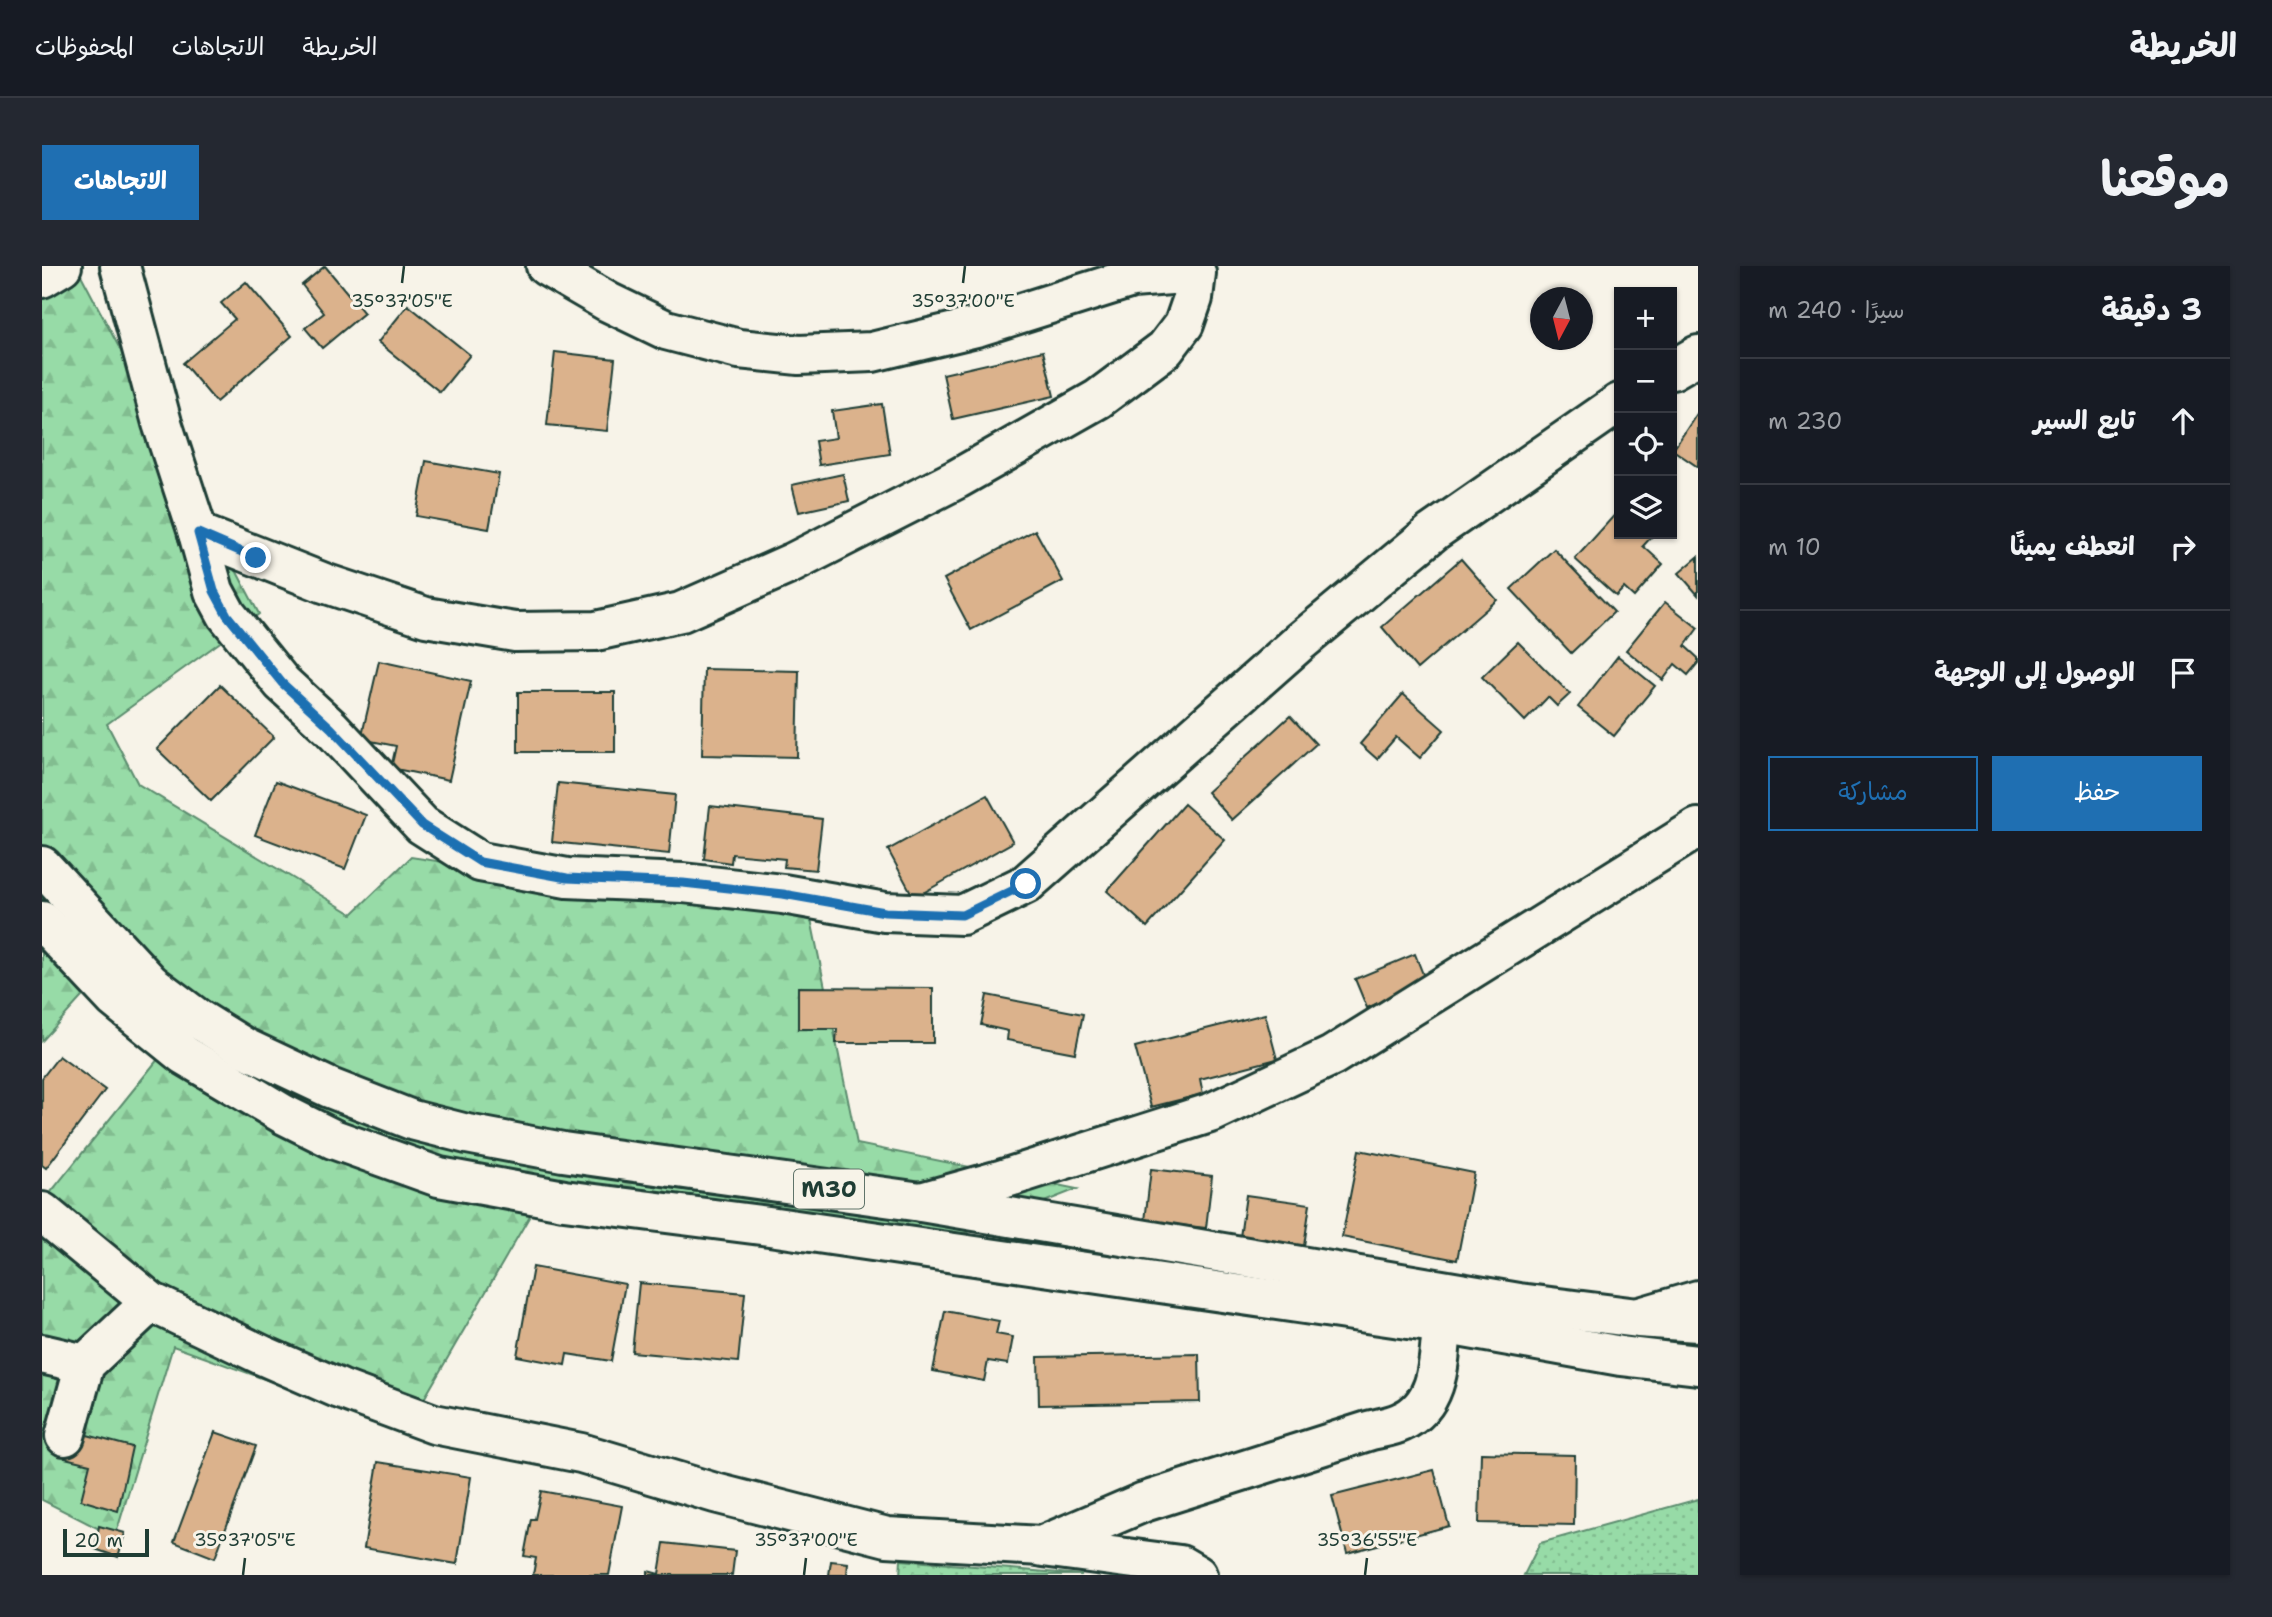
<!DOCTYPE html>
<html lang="ar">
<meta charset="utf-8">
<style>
body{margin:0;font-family:"Shantell Sans","Playpen Sans Arabic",sans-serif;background:#242831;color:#f1f3f6;direction:rtl}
.controls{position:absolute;right:21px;top:21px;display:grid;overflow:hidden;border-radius:0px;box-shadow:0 2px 5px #0004}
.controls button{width:63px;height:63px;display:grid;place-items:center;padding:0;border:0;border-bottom:2px solid #363941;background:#171b24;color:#f1f3f6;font:35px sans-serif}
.compass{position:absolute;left:1488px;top:21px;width:63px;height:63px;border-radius:50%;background:#171b24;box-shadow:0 2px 5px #0004;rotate:187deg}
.scale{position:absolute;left:21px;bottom:18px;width:86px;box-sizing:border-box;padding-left:7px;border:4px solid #1f3d34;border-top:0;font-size:19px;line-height:24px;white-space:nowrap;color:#1f3d34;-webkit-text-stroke:5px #f7f3e8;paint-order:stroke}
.stop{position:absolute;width:21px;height:21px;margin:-16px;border:5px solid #1f6fb2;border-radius:50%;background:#fff}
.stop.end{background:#1f6fb2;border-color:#fff;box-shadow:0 2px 7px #0008}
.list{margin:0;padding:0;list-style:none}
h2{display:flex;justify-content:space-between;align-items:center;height:91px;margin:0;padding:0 28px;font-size:30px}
h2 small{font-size:23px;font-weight:400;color:#9ea1a6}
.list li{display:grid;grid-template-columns:46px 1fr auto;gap:21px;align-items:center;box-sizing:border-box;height:126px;padding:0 28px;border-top:2px solid #363941}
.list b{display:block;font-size:26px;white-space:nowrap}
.list em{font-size:23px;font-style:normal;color:#9ea1a6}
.actions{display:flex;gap:14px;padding:21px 28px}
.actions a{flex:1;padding:16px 0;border:2px solid #1f6fb2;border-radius:0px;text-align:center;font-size:24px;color:#1f6fb2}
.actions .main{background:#1f6fb2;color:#fff}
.icon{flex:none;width:38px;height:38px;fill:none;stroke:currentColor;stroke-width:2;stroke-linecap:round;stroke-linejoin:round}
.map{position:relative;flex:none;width:1656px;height:1309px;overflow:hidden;direction:ltr;border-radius:0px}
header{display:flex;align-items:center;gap:42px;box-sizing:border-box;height:98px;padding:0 35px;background:#171b24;border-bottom:2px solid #363941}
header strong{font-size:33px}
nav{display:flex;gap:38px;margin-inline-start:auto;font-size:24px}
.intro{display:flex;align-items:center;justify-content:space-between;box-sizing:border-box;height:168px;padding:0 42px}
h1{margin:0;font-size:49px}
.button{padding:18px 32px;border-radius:0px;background:#1f6fb2;color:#fff;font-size:24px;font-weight:700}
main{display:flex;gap:42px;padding:0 42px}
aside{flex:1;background:#171b24;border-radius:0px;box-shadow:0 2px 5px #0004}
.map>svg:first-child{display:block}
.grass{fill:url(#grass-dots);stroke:#5b8c6e;stroke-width:2}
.forest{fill:url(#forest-firs);stroke:#5b8c6e;stroke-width:2}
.building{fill:#dbb28c;stroke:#1f3d34;stroke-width:2}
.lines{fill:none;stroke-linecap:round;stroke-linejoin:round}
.minor-casing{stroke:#1f3d34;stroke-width:44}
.highway-casing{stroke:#1f3d34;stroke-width:44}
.minor{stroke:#f7f3e8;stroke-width:38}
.highway{stroke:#f7f3e8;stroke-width:38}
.route{stroke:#1f6fb2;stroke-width:9}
.ticks{fill:none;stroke:#1f3d34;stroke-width:2.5}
.labels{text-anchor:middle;stroke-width:6;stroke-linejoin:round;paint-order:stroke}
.shield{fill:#f7f3e8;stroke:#60746a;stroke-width:2}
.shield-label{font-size:23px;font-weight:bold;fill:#1f3d34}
.ticks-label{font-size:18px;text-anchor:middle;fill:#1f3d34;stroke:#f7f3e8;stroke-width:6;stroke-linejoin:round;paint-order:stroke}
</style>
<header>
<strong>الخريطة</strong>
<nav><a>الخريطة</a><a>الاتجاهات</a><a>المحفوظات</a></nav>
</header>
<div class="intro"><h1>موقعنا</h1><a class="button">الاتجاهات</a></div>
<main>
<aside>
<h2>3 دقيقة<small>سيرًا · 240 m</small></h2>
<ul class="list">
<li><svg class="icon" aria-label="ahead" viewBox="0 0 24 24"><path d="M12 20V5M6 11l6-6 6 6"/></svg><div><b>تابع السير</b></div><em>230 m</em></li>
<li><svg class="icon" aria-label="right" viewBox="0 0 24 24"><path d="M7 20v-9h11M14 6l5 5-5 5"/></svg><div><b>انعطف يمينًا</b></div><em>10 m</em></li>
<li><svg class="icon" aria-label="arrive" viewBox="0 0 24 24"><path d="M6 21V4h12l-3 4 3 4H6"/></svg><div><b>الوصول إلى الوجهة</b></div></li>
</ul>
<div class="actions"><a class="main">حفظ</a><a>مشاركة</a></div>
</aside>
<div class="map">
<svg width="1656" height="1309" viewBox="0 0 1656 1309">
<defs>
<pattern id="grass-dots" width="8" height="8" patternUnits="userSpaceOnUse" patternTransform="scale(1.75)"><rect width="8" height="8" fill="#97dba7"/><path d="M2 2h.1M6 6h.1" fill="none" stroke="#82bd90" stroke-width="1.8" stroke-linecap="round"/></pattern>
<pattern id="forest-firs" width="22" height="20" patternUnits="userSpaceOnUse" patternTransform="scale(1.75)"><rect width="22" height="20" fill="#97dba7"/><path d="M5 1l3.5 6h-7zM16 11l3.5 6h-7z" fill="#82bd90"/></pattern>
</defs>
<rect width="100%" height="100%" fill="#f7f3e8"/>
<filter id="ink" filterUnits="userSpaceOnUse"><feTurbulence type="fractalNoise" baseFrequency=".0143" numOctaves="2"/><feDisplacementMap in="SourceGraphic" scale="14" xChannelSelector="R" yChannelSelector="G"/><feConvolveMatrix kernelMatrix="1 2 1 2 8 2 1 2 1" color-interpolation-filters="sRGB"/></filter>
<g filter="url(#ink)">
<g class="grass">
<path d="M1656,1233V1309H1482L1498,1277Z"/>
<path d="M859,1294L1040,1309H858Z"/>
</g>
<path class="forest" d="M38,7L217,348L65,458L96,518L310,648L369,591L769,653L815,878L1035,923L911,972L490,946L364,1164L131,1080L73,1271L0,1234V937L129,777L57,712L0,775V30Z"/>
<g class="building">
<path d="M283,0L322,47L280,82L263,62L282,47L260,19Z"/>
<path d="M204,16L250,70L174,136L141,97L193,53L179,37Z"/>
<path d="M366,39L428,89L398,126L336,76Z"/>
<path d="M1001,85L1012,130L911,153L901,108Z"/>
<path d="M513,86L573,93L565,165L505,159Z"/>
<path d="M840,138L848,188L777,199L773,175L794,172L790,145Z"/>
<path d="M1656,146V201L1631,184Z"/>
<path d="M384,195L457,208L447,263L374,250Z"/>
<path d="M801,208L807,235L757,246L750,219Z"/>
<path d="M1577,244V268H1612L1601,280L1621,298L1592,331L1582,322L1574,330L1533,293Z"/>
<path d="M993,264L1021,315L929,364L902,313Z"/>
<path d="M1512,283L1572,346L1529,387L1469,323Z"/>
<path d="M1656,291V329L1637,307Z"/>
<path d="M1419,293L1455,334L1375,403L1340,361Z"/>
<path d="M1623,336L1656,362L1643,380L1656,392V397L1646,409L1633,398L1621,414L1584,384Z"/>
<path d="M1476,376L1528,428L1515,440L1506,431L1483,455L1440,411Z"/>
<path d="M1576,390L1613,420L1572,470L1536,441Z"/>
<path d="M337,395L429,415L407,514L349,502L354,480L319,473Z"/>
<path d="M662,403L757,405L755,491L660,489Z"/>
<path d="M178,419L232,471L169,535L115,483Z"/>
<rect x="476" y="426" width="97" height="60"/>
<path d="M1361,428L1402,464L1378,492L1354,471L1335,493L1318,478Z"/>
<path d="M1248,450L1274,478L1190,554L1165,526Z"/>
<path d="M234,515L324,549L303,603L213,569Z"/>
<path d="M516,517L633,529L627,588L510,576Z"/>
<path d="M945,529L971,576L872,632L846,584Z"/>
<path d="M1142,538L1183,574L1105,661L1065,625Z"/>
<path d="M668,540L780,553L774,604L742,601L743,593L690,588L689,597L662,593Z"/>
<path d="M1373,688L1384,716L1325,742L1313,713Z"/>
<path d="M756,721L891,722V777H794L795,763H756Z"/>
<path d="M945,729L1041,748L1033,787L965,774L966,765L939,759Z"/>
<path d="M1223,748L1235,793L1158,813L1161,828L1109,841L1093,781Z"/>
<path d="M17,790L63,824L4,902L0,899V812Z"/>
<path d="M1317,884L1432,907L1415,994L1300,971Z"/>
<path d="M1109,903L1170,910L1164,962L1103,955Z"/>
<path d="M1204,929L1268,938L1262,980L1198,971Z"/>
<path d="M491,1001L583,1018L569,1095L525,1088L523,1099L475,1090Z"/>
<path d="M597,1017L703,1027L696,1096L590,1086Z"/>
<path d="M903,1045L957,1055L954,1068L971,1071L966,1098L946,1095L942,1115L891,1105Z"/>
<path d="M1157,1088L1158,1136L997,1139L996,1091Z"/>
<path d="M34,1166L90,1181L76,1245L39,1234L48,1198L23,1192Z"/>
<path d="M173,1166L214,1180L173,1292L132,1276Z"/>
<path d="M1439,1187L1533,1189L1532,1259L1437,1257Z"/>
<path d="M336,1196L429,1211L415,1298L322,1282Z"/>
<path d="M1392,1204L1407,1260L1305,1287L1290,1230Z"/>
<path d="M499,1225L580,1240L567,1309H491L494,1292L482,1290L489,1253H493Z"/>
<path d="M57,1260L83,1267L76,1291L53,1283Z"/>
<path d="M622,1277L693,1285L690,1309H606V1305L617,1308Z"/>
<path d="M789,1295L806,1297L805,1309H787Z"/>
</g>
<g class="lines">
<g class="minor-casing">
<g id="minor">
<path d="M78,0L120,157L156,267L172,325L185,349L240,417L289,462L380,559L438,596L525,612L641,617L741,628L843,646L920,649L984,618L1258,376L1391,266L1577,137"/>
<path d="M1630,104L1656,89"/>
<path d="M156,267L282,317L384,351L473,366L554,365L639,346L750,297L915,213L1056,133L1123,83L1142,58L1151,32L1154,7L1090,12L938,60L830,86L757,89L697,83L624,64L566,36L504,0"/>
<path d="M879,936L958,914L1171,846L1290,790L1656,562"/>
<path d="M0,946L109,1036L220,1089L298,1123L392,1158L539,1187L673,1227L845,1271L999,1280L1102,1236L1326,1165C1336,1162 1349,1161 1359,1156C1398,1139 1397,1095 1400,1058"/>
<path d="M1598,1051L1656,1034"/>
<path d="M0,1088L43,1098"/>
<path d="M23,1170L43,1098L109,1036"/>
<path d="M1001,1281L1138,1299L1155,1309"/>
</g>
</g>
<g class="highway-casing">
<g id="highway">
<path d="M0,12L20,0"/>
<path d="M0,600L108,717L156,753L203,782L288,822L370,854L425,868L521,886L879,936L1477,1037L1596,1052L1656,1056"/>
<path d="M0,655L73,733L142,789L241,848L291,873L397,911L522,934L727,960L1400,1058L1579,1090L1656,1099"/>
</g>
</g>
<use href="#minor" class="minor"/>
<use href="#highway" class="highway"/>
</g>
</g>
<g class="lines" filter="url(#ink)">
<path class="route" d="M214,292L156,267L172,325L185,349L240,417L289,462L380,559L438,596L525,612L641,617L741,628L843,646L920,649L984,618"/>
</g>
<path class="ticks" d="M360,17L362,0M921,17L923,0M201,1309L203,1292M762,1309L764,1292M1323,1309L1325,1292"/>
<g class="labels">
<rect class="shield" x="752" y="903.5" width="70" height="39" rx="5"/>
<g class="shield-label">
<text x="787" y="931">M30</text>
</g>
</g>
<g class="ticks-label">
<text x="360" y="41">35°37'05"E</text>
<text x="921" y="41">35°37'00"E</text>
<text x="203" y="1280">35°37'05"E</text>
<text x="764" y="1280">35°37'00"E</text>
<text x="1325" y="1280">35°36'55"E</text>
</g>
</svg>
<div class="controls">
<button>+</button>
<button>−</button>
<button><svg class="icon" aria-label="locate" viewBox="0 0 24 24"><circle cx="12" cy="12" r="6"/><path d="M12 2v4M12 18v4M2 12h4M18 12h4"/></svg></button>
<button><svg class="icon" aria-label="layers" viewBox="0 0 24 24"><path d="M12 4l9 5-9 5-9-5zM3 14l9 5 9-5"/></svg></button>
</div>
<svg class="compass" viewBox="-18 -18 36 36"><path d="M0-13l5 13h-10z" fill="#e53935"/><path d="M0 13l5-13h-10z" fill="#9ea1a6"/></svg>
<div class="scale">20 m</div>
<div class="stop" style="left:984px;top:618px"></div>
<div class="stop end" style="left:214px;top:292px"></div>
</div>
</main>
